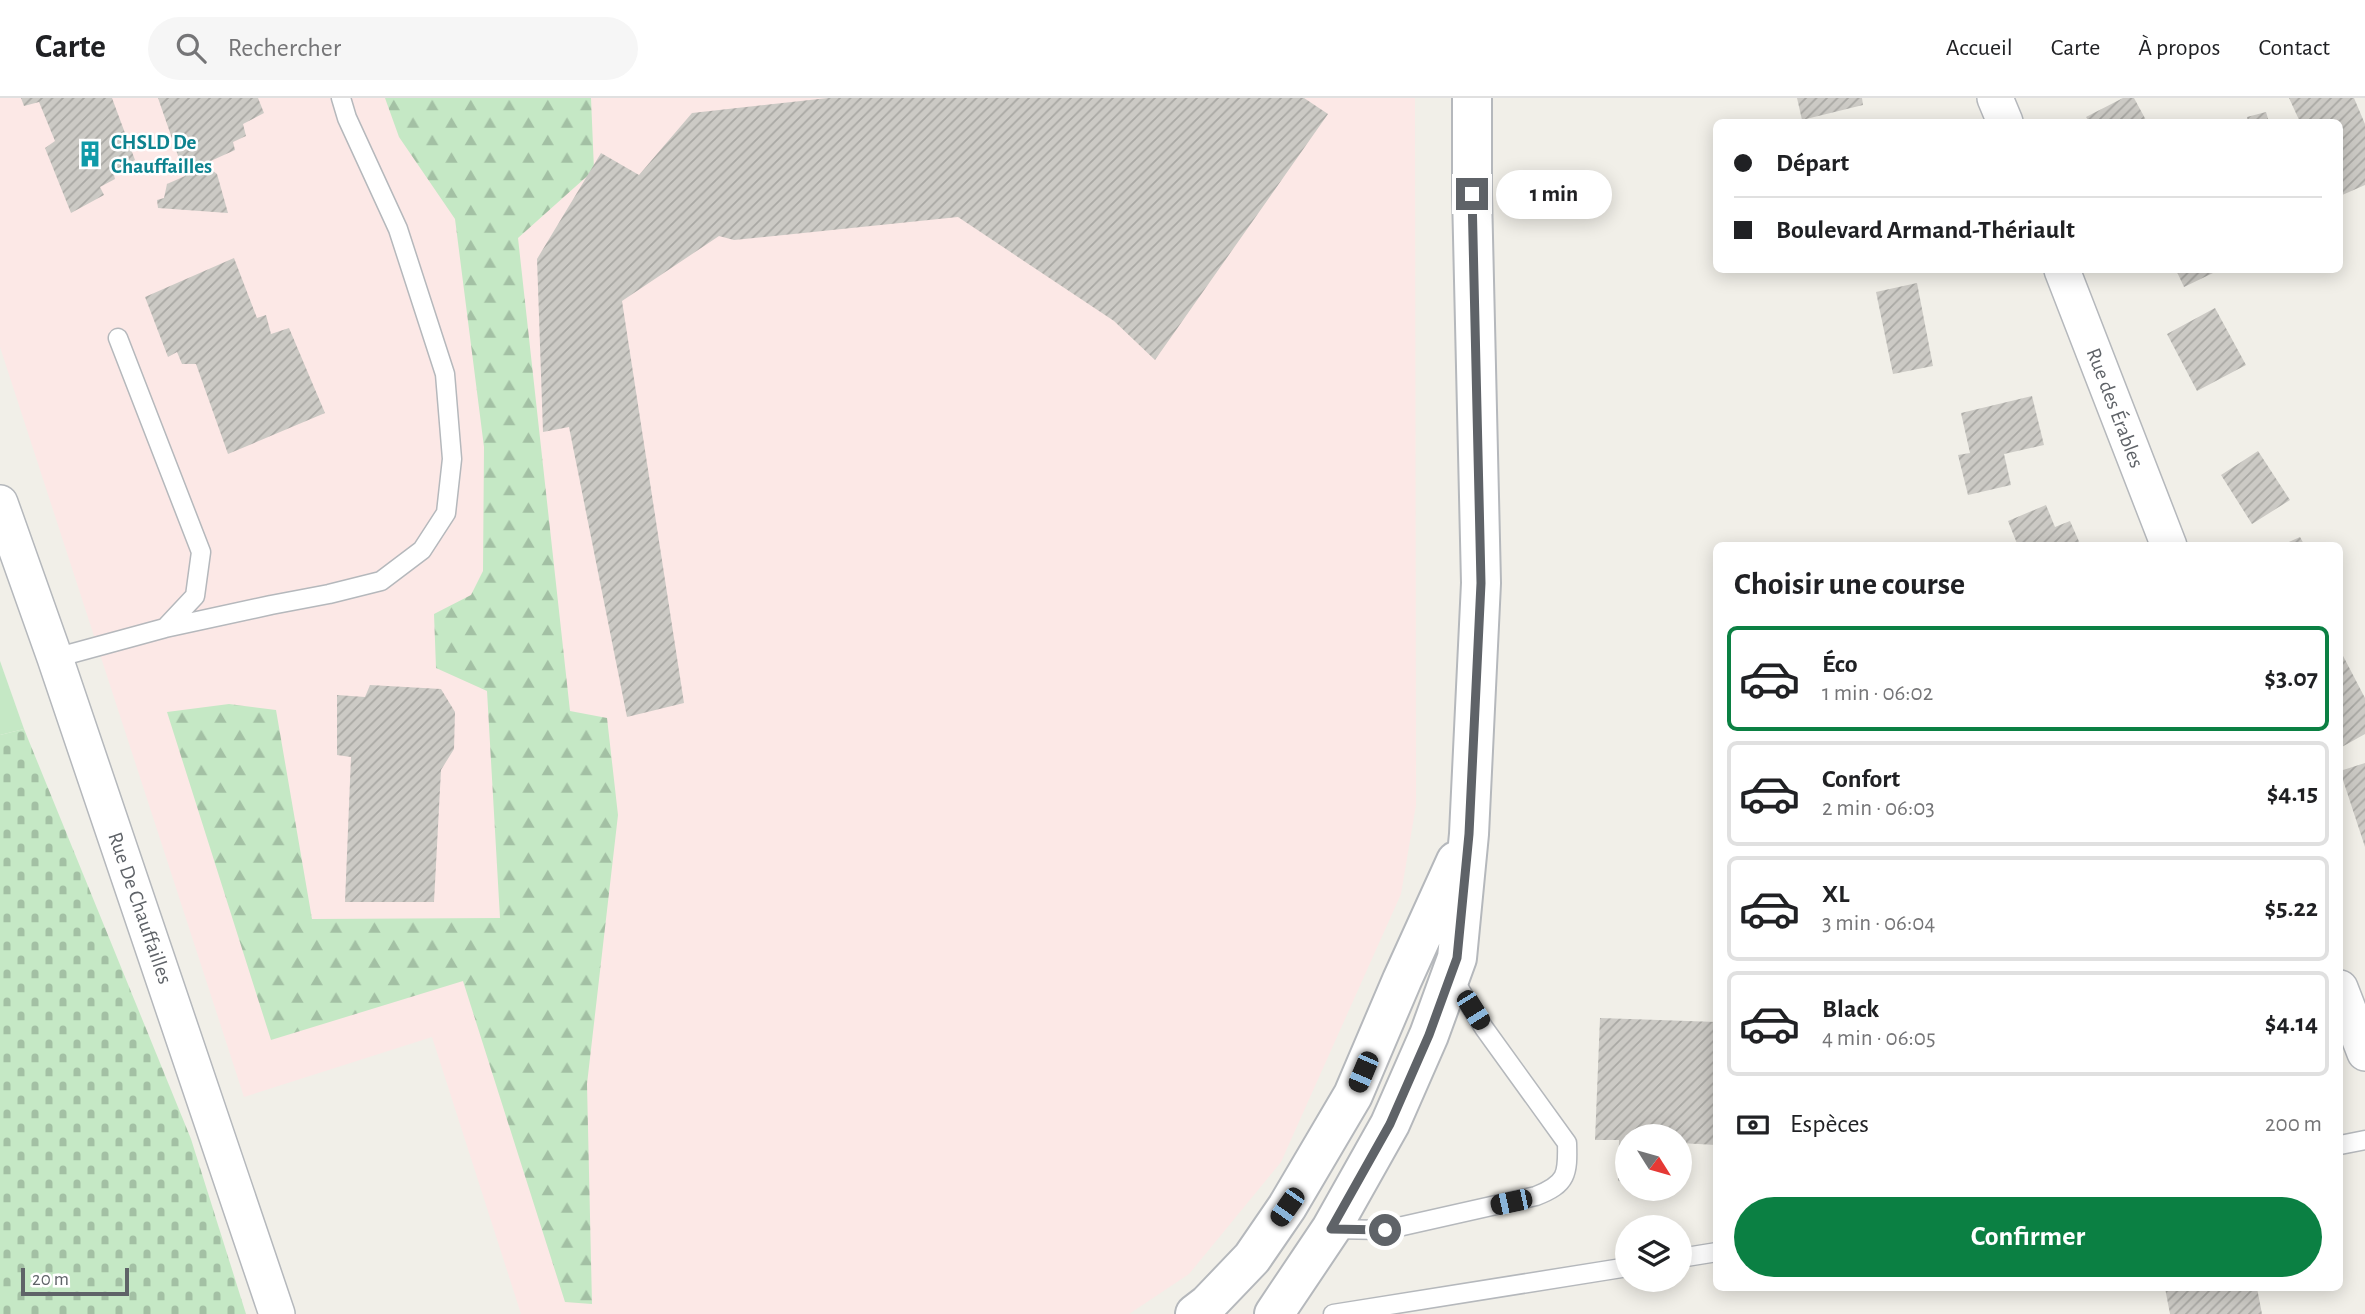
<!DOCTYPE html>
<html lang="fr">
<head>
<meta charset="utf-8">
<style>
	:root { --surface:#fff; --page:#f6f6f6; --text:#202124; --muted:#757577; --line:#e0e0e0; --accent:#0b8043 }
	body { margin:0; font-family:"Alegreya Sans",sans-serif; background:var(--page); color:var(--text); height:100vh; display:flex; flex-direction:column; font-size:26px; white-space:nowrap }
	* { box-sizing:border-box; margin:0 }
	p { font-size:23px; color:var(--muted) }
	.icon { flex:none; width:38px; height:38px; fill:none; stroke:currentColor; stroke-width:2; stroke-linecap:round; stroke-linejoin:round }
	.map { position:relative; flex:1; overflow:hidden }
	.panel { position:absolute; left:1713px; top:444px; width:630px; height:749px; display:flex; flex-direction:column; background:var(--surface); border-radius:10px; box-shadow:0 4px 18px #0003 }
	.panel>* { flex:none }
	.banner { position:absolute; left:1713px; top:21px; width:630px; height:154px; border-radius:10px; box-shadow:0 4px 18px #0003; display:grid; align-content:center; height:154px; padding:0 21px; background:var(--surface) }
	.needle { width:46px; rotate:127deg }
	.fabs { position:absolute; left:1615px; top:1026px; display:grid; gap:14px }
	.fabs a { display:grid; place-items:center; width:77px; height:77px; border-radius:50%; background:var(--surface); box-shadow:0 4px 18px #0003; font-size:35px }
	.scale { position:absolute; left:21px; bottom:18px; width:108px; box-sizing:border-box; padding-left:7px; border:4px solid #5f6368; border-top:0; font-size:19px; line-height:24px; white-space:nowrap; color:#5f6368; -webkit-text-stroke:5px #fff; paint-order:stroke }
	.end { position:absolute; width:32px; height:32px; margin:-16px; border:9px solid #5f6368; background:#fff; box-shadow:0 0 0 4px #fff }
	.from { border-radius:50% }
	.bubble { position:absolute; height:49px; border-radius:24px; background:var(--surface); box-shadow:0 4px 18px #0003; font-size:23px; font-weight:600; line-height:49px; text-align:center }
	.car { position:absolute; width:21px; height:42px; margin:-21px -10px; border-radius:9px; box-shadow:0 0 5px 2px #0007; background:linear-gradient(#222 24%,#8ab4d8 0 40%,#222 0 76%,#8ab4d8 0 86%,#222 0) }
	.banner b { display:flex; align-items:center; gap:24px; height:66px; font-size:26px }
	.banner b+b { border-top:2px solid var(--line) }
	.banner i { width:18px; height:18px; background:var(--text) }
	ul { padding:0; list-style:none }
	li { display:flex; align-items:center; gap:21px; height:105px; margin:0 14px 10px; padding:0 7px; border:4px solid var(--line); border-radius:10px }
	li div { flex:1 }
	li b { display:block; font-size:26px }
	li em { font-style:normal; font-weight:600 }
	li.selected { border-color:var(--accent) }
	li>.icon { width:63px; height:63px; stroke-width:1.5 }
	h2 { padding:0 21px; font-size:32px; line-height:84px }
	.pay { display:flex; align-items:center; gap:18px; height:77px; padding:0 21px; font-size:26px }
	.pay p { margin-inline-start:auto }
	.action { display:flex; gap:14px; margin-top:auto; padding:14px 21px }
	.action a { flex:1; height:80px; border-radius:42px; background:var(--accent); color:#fff; font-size:28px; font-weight:600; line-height:80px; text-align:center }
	header { display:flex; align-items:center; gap:42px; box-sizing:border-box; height:98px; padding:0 35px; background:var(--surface); border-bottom:2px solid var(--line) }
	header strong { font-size:33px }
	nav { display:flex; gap:38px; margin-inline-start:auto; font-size:24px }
	.search { width:490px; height:63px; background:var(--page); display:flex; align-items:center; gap:18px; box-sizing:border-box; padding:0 24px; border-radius:38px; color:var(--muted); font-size:26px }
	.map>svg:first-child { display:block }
</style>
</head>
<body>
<header>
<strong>Carte</strong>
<div class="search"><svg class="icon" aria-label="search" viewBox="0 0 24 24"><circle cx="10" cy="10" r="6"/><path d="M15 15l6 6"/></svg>Rechercher</div>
<nav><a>Accueil</a><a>Carte</a><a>À propos</a><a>Contact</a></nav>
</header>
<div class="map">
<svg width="2365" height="1216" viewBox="0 0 2365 1216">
	<defs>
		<pattern id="forest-firs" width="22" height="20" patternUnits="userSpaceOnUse" patternTransform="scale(1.75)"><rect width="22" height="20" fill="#c5e8c5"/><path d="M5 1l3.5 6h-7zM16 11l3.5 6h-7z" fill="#a3c0a4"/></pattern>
		<pattern id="cemetery-stones" width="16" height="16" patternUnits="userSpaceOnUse" patternTransform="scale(1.75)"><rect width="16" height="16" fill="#c5e8c5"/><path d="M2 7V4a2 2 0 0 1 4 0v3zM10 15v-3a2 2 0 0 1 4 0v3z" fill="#a3c0a4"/></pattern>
		<pattern id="building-hatch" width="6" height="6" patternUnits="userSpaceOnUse" patternTransform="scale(1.75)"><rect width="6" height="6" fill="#cccac5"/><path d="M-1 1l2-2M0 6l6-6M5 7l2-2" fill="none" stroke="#a9a8a4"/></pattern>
	</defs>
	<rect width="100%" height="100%" fill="#f1efe8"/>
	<!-- medical -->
	<path fill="#fce8e6" d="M0 0H1415L1416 707 1401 796 1281 1064 1189 1176 1129 1216H521L432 939 244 999 0 249Z"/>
	<!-- green -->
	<path fill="#c5e8c5" d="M0 563 24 631 0 637Z"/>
	<!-- forest -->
	<path fill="url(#forest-firs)" d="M385 0H591L594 72 518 140 570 613 607 620 618 717 587 986 592 1206 565 1204 463 883 271 942 167 614 229 606 276 612 312 821 500 820 487 593 436 570 434 516 471 497 483 473 484 349 455 121 399 39Z"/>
	<!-- cemetery -->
	<path fill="url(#cemetery-stones)" d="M24 631 191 1041 246 1216H0V637Z"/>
	<!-- building -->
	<path fill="url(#building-hatch)" d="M21 0H112L135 62 113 73 115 81 100 89 104 97 71 115 45 50 55 43 39 4 24 8Z
		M158 0H258L264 15 243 26 246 38 233 44 235 52 204 66 217 76 228 115 158 110 157 102 164 100 167 86 185 78Z
		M828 0H1304L1328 16 1155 262 1114 223 958 119 734 142 719 138 622 203 684 605 627 619 569 329 543 334 537 161 601 55 639 77 692 15Z
		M1797 0H1862L1863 7 1802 22Z
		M2123 0H2134L2147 24H2089L2086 19Z
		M2289 0H2354L2365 26V87L2340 98V24H2300Z
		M2266 14 2269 24H2248L2247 19Z
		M234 160 257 220 266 217 271 236 289 230 325 315 228 356 196 266H182L177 254 168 259 145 199Z
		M2176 172H2212L2213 175 2184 189Z
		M1917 185 1933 268 1893 276 1876 194Z
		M2215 210 2246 267 2197 293 2167 236Z
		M2032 298 2044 347 2004 356 2011 387 1968 397 1958 357 1970 355 1961 315Z
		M2258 353 2290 402 2252 426 2221 377Z
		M2046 407 2055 429 2070 423 2081 448H2018L2008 423Z
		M2300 439 2305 448H2280Z
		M2340 552 2365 600V636L2340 650Z
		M370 587 441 591 455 614 454 651 441 672 434 804H345L351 659 337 657V597L365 599Z
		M2365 665V749L2340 673Z
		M1600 920 1717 924 1716 1047 1680 1045V1038H1628V1084L1618 1083 1619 1042H1595Z
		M2165 1190H2257L2262 1216H2170Z"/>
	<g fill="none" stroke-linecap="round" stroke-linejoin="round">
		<!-- service casing -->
		<g stroke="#b5b8bc" stroke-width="21">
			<path id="service" d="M118 240 201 454 195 498 165 530
				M55 560 165 530 271 507 329 496 381 483 422 452 446 415 452 361 445 276 398 131 347 20 341 0
				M2340 1047 2365 1042
				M1331 1131 1385 1132 1536 1098C1567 1086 1568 1076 1567 1045L1484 930 1452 879
				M1680 1160 1717 1154
				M1333 1216 1628 1169"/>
		</g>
		<!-- minor casing -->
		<g stroke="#b5b8bc" stroke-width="38">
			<path id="minor" d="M1995 0 2005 24
				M2062 172 2169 448
				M0 405 55 560 277 1216
				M2340 890 2365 955"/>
		</g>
		<!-- tertiary casing -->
		<g stroke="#b5b8bc" stroke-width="42">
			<path id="tertiary" d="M1195 1216 1208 1206 1252 1160 1287 1109 1353 997 1402 882 1456 763
				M1274 1216 1331 1131 1390 1026 1429 937 1457 860 1469 736 1481 485 1472 96V0"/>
		</g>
		<!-- service -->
		<use href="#service" stroke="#fff" stroke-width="18"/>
		<!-- minor -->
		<use href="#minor" stroke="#fff" stroke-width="35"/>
		<!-- tertiary -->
		<use href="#tertiary" stroke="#fff" stroke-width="38"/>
	</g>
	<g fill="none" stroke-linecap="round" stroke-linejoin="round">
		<!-- route -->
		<path stroke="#5f6368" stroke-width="9" d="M1385 1132 1331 1131 1390 1026 1429 937 1457 860 1469 736 1481 485 1472 96"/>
	</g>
	<!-- icons -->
	<defs>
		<g id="building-bare" transform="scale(2.1)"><path d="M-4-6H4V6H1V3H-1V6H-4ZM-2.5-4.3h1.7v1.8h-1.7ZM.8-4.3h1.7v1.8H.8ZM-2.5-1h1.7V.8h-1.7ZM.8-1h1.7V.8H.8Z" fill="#0f9aa8" stroke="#fff" stroke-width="2.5" paint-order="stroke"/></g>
	</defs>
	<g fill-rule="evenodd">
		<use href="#building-bare" x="90" y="56"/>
	</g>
	<g text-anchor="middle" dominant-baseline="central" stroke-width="5" stroke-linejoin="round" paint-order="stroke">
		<!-- culture labels -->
		<g font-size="21" font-weight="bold" fill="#0d838f" stroke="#fff" text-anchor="start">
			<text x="111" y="44">CHSLD De<tspan x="111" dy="24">Chauffailles</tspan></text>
		</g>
		<!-- street labels -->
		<g font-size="21" fill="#5f6368" stroke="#fff">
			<text transform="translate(2115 310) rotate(69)">Rue des Érables</text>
			<text transform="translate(140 810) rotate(71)">Rue De Chauffailles</text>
		</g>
	</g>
</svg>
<div class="fabs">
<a><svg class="needle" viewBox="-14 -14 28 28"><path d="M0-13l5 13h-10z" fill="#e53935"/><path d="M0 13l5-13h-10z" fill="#757577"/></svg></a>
<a><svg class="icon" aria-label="layers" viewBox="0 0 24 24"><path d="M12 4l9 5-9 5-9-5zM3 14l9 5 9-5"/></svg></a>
</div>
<div class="scale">20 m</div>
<i class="end from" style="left:1385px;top:1132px"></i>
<i class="end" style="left:1472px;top:96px"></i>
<div class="bubble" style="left:1496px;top:72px;width:116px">1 min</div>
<i class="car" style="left:1473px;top:912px;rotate:148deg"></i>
<i class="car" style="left:1363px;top:974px;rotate:203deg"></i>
<i class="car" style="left:1511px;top:1104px;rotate:258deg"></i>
<i class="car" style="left:1287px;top:1109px;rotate:215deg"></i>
<div class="banner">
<b><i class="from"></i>Départ</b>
<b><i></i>Boulevard Armand-Thériault</b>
</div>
<section class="panel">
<h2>Choisir une course</h2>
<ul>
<li class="selected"><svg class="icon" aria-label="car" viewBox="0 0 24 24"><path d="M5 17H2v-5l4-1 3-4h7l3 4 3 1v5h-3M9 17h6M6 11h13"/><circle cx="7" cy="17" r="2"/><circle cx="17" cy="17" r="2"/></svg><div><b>Éco</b><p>1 min · 06:02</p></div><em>$3.07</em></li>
<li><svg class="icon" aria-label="car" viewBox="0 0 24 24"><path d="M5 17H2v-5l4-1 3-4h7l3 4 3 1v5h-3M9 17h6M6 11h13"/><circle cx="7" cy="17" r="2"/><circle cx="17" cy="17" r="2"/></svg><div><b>Confort</b><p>2 min · 06:03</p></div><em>$4.15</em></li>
<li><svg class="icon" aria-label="car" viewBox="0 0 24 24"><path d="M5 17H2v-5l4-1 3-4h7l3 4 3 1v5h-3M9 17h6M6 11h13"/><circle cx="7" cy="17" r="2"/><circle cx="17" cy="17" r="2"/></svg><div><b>XL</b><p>3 min · 06:04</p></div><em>$5.22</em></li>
<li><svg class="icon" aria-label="car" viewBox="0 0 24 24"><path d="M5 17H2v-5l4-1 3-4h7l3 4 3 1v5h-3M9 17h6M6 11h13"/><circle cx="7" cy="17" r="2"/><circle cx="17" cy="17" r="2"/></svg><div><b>Black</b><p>4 min · 06:05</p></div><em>$4.14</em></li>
</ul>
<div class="pay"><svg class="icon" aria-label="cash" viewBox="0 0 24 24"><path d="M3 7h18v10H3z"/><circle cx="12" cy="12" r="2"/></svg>Espèces<p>200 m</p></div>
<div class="action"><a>Confirmer</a></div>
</section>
</div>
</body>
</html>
